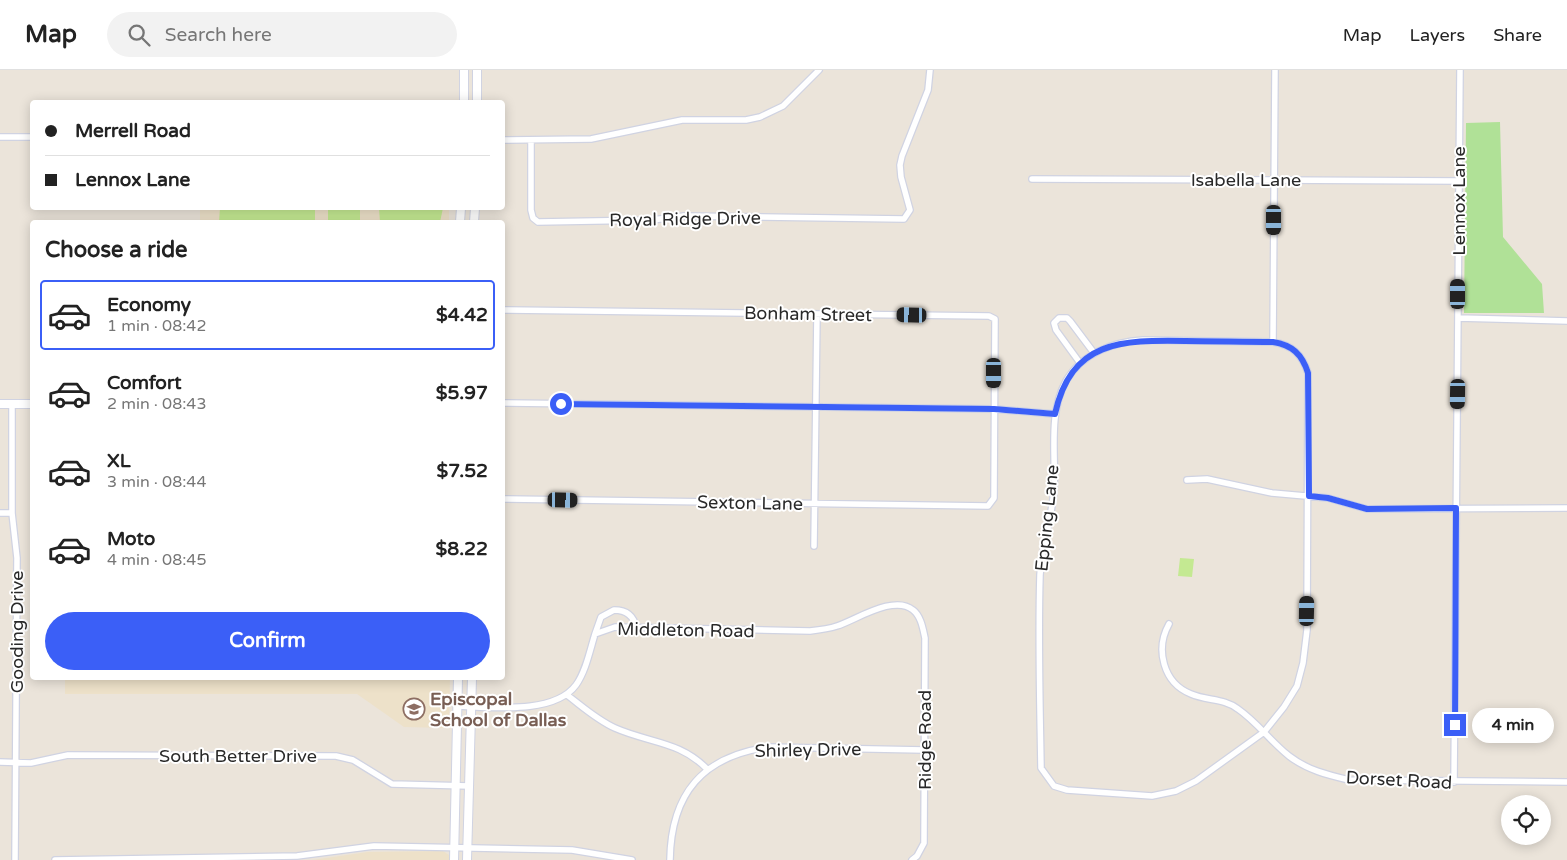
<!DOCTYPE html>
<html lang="en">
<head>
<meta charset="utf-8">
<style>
	:root { --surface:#fff; --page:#f2f2f2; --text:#222; --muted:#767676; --line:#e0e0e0; --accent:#3b5ff7 }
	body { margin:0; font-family:"Varela Round",sans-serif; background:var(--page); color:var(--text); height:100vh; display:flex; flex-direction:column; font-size:19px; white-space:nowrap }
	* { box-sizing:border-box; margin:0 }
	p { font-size:16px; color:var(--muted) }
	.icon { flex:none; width:28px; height:28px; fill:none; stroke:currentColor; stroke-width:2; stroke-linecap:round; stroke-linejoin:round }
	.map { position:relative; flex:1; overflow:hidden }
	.side { position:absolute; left:30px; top:150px; width:475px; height:460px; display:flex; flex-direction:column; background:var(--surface); border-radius:5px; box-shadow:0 2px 12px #0003 }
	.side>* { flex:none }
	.top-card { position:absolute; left:30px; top:30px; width:475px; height:110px; border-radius:5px; box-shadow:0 2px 12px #0003; display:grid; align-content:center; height:110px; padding:0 15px; background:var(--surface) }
	.buttons { position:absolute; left:1501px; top:725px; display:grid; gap:10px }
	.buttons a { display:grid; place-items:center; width:50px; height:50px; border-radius:50%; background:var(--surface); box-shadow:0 2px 12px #0003; font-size:25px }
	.end { position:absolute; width:22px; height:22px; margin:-11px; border:6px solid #3b5ff7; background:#fff; box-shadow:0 0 0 2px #fff }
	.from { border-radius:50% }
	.bubble { position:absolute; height:35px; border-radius:18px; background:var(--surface); box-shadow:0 2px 12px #0003; font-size:16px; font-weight:700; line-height:35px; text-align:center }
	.car { position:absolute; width:15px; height:30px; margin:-15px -8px; border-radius:6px; box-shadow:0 0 4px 1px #0007; background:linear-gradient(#222 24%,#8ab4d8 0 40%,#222 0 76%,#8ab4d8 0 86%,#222 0) }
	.top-card b { display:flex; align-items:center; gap:18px; height:48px; font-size:19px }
	.top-card b+b { border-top:1px solid var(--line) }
	.top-card i { width:12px; height:12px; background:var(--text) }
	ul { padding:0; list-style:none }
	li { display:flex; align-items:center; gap:15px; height:70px; margin:0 10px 8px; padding:0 5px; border:2px solid transparent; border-radius:5px }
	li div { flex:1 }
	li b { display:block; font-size:19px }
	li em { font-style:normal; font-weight:700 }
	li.active { border-color:var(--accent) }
	li>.icon { width:45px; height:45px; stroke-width:1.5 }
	h2 { padding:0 15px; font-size:22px; line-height:60px }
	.primary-button { display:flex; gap:10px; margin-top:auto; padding:10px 15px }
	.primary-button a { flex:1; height:58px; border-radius:30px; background:var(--accent); color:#fff; font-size:20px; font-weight:700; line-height:58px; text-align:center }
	header { display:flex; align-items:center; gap:30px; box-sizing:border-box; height:70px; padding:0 25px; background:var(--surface); border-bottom:1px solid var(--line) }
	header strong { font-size:24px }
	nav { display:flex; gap:28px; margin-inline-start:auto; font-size:18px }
	.search { width:350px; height:45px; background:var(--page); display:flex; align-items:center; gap:12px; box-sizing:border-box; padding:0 18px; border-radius:28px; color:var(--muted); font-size:19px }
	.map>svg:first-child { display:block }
</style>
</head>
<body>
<header>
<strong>Map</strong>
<div class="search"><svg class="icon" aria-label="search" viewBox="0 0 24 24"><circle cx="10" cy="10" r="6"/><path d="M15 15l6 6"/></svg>Search here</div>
<nav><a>Map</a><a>Layers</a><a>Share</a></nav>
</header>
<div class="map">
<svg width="1567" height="790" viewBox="0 0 1567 790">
	<rect width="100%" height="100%" fill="#ebe4da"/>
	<!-- education -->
	<path fill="#ede1c9" d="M200 138H449V152H200Z
		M65 608H450L449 653 446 658 404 657 357 624H65Z
		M443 781 449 785V790H312L368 782Z"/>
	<!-- green -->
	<path fill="#b0e197" d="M1500 52 1503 167 1542 214 1544 243H1464L1466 53Z"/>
	<!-- pitch -->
	<path fill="#c4e992" d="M220 138H315V152H219Z
		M328 138H360V152H328Z
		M379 138H443L440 152H380Z
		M1180 488 1194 489 1192 507 1178 506Z"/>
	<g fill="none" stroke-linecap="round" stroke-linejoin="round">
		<!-- street casing -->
		<g stroke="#d0d3e2" stroke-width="8">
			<path id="street" d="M0 67H32
				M502 70 591 69 682 50H746L760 47 783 36 819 0
				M531 70V140L533 148 538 152 652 150 684 146 904 149 910 140 901 107 900 95 902 86 928 20 930 0
				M1032 109 1459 111
				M502 240 989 246 995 249 994 428 988 436 502 429
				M1458 248 1567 251
				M1143 270 1273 272C1292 275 1302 284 1308 303L1307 560 1303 593 1297 616 1284 637 1264 662 1196 711 1176 721 1152 726 1067 720 1054 716 1041 698C1040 634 1038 569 1040 505 1042 476 1052 448 1054 419 1056 383 1048 344 1066 311 1082 283 1113 272 1143 270Z
				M1273 272 1275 0
				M1080 293 1056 260 1054 253 1059 248H1067L1070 251 1094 283
				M502 333 994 339 1055 344
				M12 334V443L17 488 15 790
				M1187 410 1207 409 1272 423 1328 428 1367 439 1567 438
				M0 443H12
				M814 476 817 244
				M1169 554C1155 579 1163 613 1191 624 1207 631 1224 628 1238 639 1257 652 1271 672 1289 686 1307 700 1328 705 1349 710L1567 712
				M595 564 601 547 614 540C627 540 634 546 636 558
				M567 625C583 637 597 650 615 658 649 673 680 671 707 699
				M457 636C490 637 554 645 576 615 586 601 590 580 595 564L615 557 810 561C819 560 828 559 837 556 856 550 894 524 913 540 921 546 923 559 925 568L924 773 917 786 912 790
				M0 692 31 693 68 685 336 686 353 690 392 714 469 716
				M1454 712 1460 0
				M55 790 297 786 374 776 572 780 632 790
				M670 790C671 723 703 686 769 677L924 680"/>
		</g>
		<!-- secondary casing -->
		<g stroke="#d0d3e2" stroke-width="10">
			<path id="secondary" d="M464 32V0
				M477 32V0
				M460 152 461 138
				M474 152 475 138
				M0 334H32
				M454 790 458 608
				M467 790 472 608"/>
		</g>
		<!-- street -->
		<use href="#street" stroke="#fff" stroke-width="5.5"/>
		<!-- secondary -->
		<use href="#secondary" stroke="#fff" stroke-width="8"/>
	</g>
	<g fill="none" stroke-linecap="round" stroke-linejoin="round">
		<!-- route -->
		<path stroke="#3b5ff7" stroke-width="6" d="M561 334 994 339 1055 344C1071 270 1122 270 1185 271 1214 271 1244 272 1273 272 1292 275 1302 284 1308 303L1309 426 1328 428 1367 439 1456 438 1455 655"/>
	</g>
	<!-- icons -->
	<defs>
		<g id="school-ring" transform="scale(1.125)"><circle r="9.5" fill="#fff" stroke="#8d6e63" stroke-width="1.5"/><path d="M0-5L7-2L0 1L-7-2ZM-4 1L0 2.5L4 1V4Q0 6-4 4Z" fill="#8d6e63"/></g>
	</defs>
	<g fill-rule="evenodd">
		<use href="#school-ring" x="414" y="639"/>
	</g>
	<g text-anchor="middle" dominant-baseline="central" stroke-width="4" stroke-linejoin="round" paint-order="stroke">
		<!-- street labels -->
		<g font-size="18" fill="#292929" stroke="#fff">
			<text x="1246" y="110">Isabella Lane</text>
			<text transform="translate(1459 131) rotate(-90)">Lennox Lane</text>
			<text transform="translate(685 149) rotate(-1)">Royal Ridge Drive</text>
			<text transform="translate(808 244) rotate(1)">Bonham Street</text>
			<text transform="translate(750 433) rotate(1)">Sexton Lane</text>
			<text transform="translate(1047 448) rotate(-84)">Epping Lane</text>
			<text transform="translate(686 560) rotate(1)">Middleton Road</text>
			<text transform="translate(17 562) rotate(-90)">Gooding Drive</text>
			<text transform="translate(925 670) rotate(-90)">Ridge Road</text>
			<text transform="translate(808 680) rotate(-1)">Shirley Drive</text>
			<text x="238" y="686">South Better Drive</text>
			<text transform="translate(1399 710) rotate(3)">Dorset Road</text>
		</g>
		<!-- education labels -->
		<g font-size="18" font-weight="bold" fill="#785e54" stroke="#fff" text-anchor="start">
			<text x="430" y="629">Episcopal<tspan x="430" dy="21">School of Dallas</tspan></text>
		</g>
	</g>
</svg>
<div class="buttons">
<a><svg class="icon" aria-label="locate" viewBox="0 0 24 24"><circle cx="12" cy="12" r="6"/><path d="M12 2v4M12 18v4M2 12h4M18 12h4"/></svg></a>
</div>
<i class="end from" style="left:561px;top:334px"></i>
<i class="end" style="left:1455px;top:655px"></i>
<div class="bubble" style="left:1472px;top:638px;width:82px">4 min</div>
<i class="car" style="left:1274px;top:150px;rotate:180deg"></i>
<i class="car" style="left:1458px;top:224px;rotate:0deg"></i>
<i class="car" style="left:912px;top:245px;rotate:271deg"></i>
<i class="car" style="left:994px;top:303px;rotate:180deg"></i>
<i class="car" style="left:1458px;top:324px;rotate:181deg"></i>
<i class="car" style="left:563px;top:430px;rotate:91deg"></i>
<i class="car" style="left:1307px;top:541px;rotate:1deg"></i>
<div class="top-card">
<b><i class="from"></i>Merrell Road</b>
<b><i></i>Lennox Lane</b>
</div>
<section class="side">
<h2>Choose a ride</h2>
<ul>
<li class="active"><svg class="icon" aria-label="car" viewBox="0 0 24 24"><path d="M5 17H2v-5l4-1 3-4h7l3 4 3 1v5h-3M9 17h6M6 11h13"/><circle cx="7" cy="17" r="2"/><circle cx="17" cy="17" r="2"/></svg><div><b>Economy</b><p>1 min · 08:42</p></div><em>$4.42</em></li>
<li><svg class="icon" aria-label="car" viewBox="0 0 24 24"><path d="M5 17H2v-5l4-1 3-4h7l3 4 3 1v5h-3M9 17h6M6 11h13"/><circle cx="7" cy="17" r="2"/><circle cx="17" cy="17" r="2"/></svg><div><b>Comfort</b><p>2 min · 08:43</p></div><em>$5.97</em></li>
<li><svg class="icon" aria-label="car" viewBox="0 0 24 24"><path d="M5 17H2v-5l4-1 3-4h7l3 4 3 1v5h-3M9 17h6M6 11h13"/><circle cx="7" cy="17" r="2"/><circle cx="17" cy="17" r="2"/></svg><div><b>XL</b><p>3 min · 08:44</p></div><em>$7.52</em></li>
<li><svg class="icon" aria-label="car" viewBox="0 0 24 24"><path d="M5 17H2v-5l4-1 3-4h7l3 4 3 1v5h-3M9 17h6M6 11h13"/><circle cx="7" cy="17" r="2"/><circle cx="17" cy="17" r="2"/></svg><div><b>Moto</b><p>4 min · 08:45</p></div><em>$8.22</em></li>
</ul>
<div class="primary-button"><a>Confirm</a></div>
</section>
</div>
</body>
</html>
